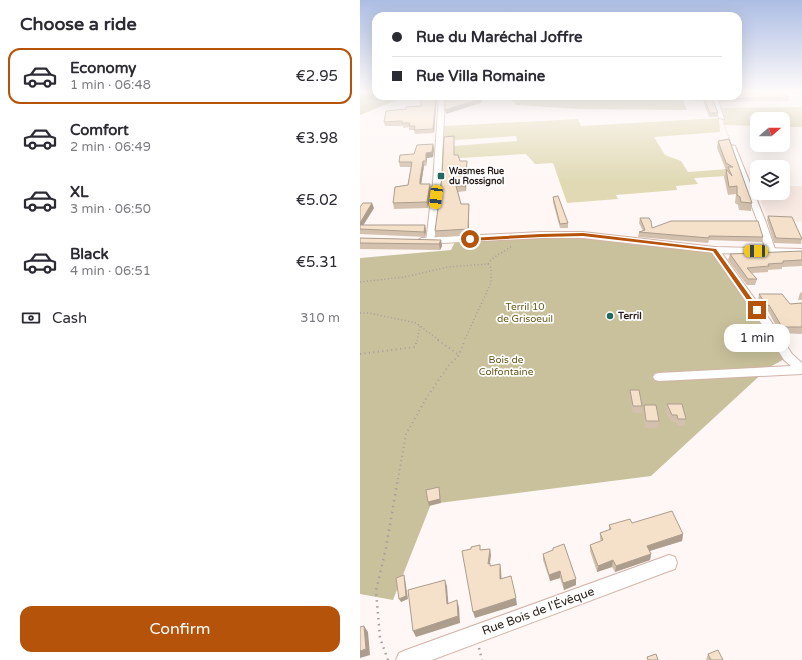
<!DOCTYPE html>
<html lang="en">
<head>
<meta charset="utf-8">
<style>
	:root { --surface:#fff; --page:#f2f2f3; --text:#2b2b33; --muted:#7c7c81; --line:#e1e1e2; --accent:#b45309 }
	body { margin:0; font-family:"Varela Round",sans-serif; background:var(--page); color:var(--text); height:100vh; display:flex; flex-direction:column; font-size:15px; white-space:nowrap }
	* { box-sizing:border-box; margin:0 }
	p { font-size:13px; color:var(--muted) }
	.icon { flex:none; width:22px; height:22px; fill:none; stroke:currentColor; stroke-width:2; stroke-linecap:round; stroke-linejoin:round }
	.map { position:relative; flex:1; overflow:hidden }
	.side { display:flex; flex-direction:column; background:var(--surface); width:360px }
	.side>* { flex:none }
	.guide { position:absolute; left:12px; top:12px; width:370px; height:88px; border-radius:12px; box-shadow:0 4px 16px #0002; display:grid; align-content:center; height:88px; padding:0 20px; background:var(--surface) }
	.needle { width:26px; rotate:70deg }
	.buttons { position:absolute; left:390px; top:112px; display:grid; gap:8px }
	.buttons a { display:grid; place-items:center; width:40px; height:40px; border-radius:8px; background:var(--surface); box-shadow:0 4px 16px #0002; font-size:20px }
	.end { position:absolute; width:18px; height:18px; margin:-9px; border:5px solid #b45309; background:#fff; box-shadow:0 0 0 2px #fff }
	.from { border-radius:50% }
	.bubble { position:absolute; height:28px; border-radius:12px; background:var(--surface); box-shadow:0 4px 16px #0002; font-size:13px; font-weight:600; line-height:28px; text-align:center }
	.car { position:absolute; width:12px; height:24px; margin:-12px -6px; border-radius:5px; box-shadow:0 0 3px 1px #0007; background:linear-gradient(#f5c518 24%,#345 0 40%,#f5c518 0 76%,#345 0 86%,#f5c518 0) }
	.guide b { display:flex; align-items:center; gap:14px; height:38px; font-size:15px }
	.guide b+b { border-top:1px solid var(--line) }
	.guide i { width:10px; height:10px; background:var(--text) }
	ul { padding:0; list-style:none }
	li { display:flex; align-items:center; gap:12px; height:56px; margin:0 8px 6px; padding:0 12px; border:2px solid transparent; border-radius:12px }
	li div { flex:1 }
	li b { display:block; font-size:15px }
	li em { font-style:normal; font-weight:600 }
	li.current { border-color:var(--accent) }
	li>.icon { width:36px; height:36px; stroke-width:1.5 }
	h2 { padding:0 20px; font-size:18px; line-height:48px }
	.pay { display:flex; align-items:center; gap:10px; height:44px; padding:0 20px; font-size:15px }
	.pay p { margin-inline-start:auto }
	.action { display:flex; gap:8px; margin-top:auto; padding:8px 20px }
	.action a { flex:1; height:46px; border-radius:12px; background:var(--accent); color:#fff; font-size:16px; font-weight:600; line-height:46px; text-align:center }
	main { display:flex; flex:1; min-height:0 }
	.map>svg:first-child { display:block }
</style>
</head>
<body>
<main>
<section class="side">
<h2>Choose a ride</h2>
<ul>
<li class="current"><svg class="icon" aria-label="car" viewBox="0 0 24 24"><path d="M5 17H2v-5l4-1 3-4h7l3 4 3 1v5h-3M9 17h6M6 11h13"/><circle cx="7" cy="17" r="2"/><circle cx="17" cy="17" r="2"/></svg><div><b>Economy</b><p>1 min · 06:48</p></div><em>€2.95</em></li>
<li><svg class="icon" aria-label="car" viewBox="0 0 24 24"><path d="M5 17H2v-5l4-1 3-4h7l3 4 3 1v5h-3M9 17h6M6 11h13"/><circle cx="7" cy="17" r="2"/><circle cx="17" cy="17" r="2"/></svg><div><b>Comfort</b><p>2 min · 06:49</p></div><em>€3.98</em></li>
<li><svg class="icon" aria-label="car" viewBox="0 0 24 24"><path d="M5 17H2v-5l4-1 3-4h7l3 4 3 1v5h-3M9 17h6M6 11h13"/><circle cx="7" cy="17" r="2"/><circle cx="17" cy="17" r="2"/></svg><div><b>XL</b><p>3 min · 06:50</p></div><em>€5.02</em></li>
<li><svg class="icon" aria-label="car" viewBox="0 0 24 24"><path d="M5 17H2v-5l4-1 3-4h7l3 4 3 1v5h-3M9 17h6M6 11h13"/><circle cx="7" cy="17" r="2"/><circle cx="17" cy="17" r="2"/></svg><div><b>Black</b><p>4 min · 06:51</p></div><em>€5.31</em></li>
</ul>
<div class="pay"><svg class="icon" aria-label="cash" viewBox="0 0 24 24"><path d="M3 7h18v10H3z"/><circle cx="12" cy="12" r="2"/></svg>Cash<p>310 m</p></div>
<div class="action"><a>Confirm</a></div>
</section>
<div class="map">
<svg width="442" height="660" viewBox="0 0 442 660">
	<rect width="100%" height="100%" fill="#fef7f5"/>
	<!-- built -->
	<path fill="#f9eae4" d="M423 186H442V222L408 220 398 193H423Z"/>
	<!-- green -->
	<path fill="#e0d9b4" d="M442 107V127H423V119H397V126L364 125 359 108Z
		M359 118 360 132 294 137 305 155 321 161 328 172 381 168 366 176 334 178 338 184 316 186 317 190 256 195 258 199 207 203 193 163 175 164 166 154 83 159 81 147 157 141 156 136 81 141 84 126 218 119 221 126Z"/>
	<!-- forest -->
	<path fill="#c9c19b" d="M0 91H16V96H60L42 98 0 115Z
		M132 96H321L327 110 219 109 157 105 147 97Z
		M204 235 355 250 428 357 408 368 291 476 71 504 33 600 0 594V258L91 250 96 240Z"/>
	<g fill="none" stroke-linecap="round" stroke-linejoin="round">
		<!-- minor casing -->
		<g stroke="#d2b4a9" stroke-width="2">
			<path id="minor" d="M378 91H424L422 93 378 95Z
				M79 96H85L81 182 74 242 70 245 66 242 73 182Z
				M250 96H271C266 99 255 99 250 96Z
				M351 96H357L364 119 359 118Z
				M370 145 375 146 405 220 416 252 414 254 411 255 406 252 397 220 369 146Z
				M355 247 358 248 410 320 432 354 442 363V374L299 381 295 380 293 377 295 374 299 373 431 366 424 360 401 323 350 250Z
				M309 555 315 557 317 563 315 569 309 571 72 660H36L39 653 46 650Z"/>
		</g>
		<!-- tertiary casing -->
		<g stroke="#d2b4a9" stroke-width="2">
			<path id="tertiary" d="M181 232H223L355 247 442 249V255L355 253 223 238H181L62 244 56 241 62 238Z"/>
		</g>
		<!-- path-far3 -->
		<path stroke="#a69e9b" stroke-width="1" stroke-dasharray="0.5 1.5" stroke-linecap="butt" d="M364 124 370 141"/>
		<!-- path-far2 -->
		<path stroke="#a69e9b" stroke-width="1.5" stroke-dasharray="1 2.5" stroke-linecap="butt" d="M128 264C134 255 145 252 153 245
			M0 282 44 277 88 267 128 264 131 268V283L104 341
			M0 313H9L56 323 80 341
			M57 341 60 326"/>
		<!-- path-far1 -->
		<path stroke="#a69e9b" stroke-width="2" stroke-dasharray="1 3.5" stroke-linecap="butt" d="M78 340 99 355
			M0 354 55 347 57 340
			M38 479 46 434 67 397 89 365 99 355 105 340"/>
		<!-- path -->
		<path stroke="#a69e9b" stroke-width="2.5" stroke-dasharray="1.5 4.5" stroke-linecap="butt" d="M119 648 122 660
			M28 660 20 638 16 591 26 548 38 478"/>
		<!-- minor -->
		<use href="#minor" fill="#fff" fill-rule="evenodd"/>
		<!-- tertiary -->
		<use href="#tertiary" fill="#fff" fill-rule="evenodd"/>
	</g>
	<!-- wall -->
	<path fill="#d3c1ae" d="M379 93 429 97 428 101 360 102 358 96H378Z
		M61 96H77L74 133 55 134 54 130H49V127L43 128V126H25L24 122 46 109 61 106Z
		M321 96H351L358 113 357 117H349L343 101H331L328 97 323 98Z
		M94 136V155L107 166 106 191 98 192 101 204 109 209V235L76 237 75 231Z
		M358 141 392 203 391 211 379 210 378 205 375 203 376 194 368 195 364 177 366 170 357 148Z
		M73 144 74 149 73 157 67 158 66 166H64L61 184 71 189 68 208 34 209 33 203 48 185 51 167H40L39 162Z
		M193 197 208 223V228H200L193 202Z
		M0 207 14 208 3 225H65L66 231 65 237 0 234Z
		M408 216 442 238 441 244 414 243 407 220Z
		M280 218 292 228 403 237 402 242 349 240 348 243 278 237 279 232 283 231 279 223Z
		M0 238 81 240 82 246 80 250 0 249Z
		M442 251V266L422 267V269L408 270V272L392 273 397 279 395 285H387L368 260 370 254Z
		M442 292V300H438L440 293Z
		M399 294 430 304 442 303V334L420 333 408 311 406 312 398 300Z
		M270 390 282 406V413H273L270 397Z
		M307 404 326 419 324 426H317L316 422H311L306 412Z
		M284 405 299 421 298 428H285L283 412Z
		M272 523 323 534 322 541 290 551 291 554 290 560 255 572 252 567 237 572 230 551V545L241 541 240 539V533L249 530V525Z
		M193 548 216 585 204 590 200 578 190 581 183 560V554L193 551Z
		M348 654 363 660H346Z"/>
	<!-- shaded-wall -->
	<path fill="#ac9d8d" d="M76 96H77L74 133 73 129Z
		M122 96H124L121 103 86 114 85 110Z
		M323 96H328V97L323 98Z
		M73 144 74 149 73 157 67 158 66 166V153Z
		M63 161 64 166 61 185V190L60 180Z
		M107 161V166L106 191 105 186Z
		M70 184 71 189 68 208 67 202Z
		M12 203 14 208 1 229H0V223Z
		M109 204V235L108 229Z
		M65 225 66 231 65 237 64 232Z
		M81 240 82 246 80 250 79 244Z
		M79 487 81 503 69 506 68 502Z
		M323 534 322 541 286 552 287 546Z
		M130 549 131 555 129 570 128 564Z
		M291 554 290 560 255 572 256 566Z
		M253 560 252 567 237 572 238 566Z
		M140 564 141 570 142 586 140 579Z
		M200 571V578L190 581 189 575Z
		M44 575 45 579 48 599 41 602 39 599Z
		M216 579V585L204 590 203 583Z
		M85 580 87 586 89 611 87 604Z
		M156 598 157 605 115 618 113 612Z
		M97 600 99 607 100 623 56 637 53 631Z
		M4 626 8 632 10 655 0 658V651Z"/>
	<!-- building -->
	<path fill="#f5e0ca" stroke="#ac9d8d" d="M414 91 429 97 361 99 360 96H378V92L379 93Z
		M61 96H76L73 129 54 130 55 126H49L50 123H42V121L24 122 26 111 46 109V107L61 106Z
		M85 96H122L121 99 85 110Z
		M330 96H351L358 113H350L343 97H331Z
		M94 136V155H98L100 161H107L105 186H96L101 204H109L108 229 75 231 82 177 84 137Z
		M369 139 392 203 381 202 380 197 377 195V186L369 187 366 169 372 176 368 167H373L366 163 358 141Z
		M73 144 72 152 66 153V161H63L60 180V184H70L67 202 33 203 35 187 48 185 52 162H39L40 155 54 154 57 145Z
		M198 196 208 223 200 224 193 197Z
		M3 203H12L0 223V207Z
		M408 216 432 217 442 239 416 238Z
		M280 218H289L291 221 292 228 311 221H398L403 237 349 236V238L279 232 285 230Z
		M0 225H65L64 232 0 229Z
		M0 238 81 240 79 244 0 243Z
		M442 251V260L423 261V263L408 264 409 266 387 268 397 279H388L370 254Z
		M399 294H422L430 304 442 303V327H422L409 305 407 306Z
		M270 390H279L282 406H273Z
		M307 404H322L326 419H318L317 415H312Z
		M284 405H296L299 421H286Z
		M79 487 80 499 68 502 66 490Z
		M312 511 323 534 287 546 291 554 256 566 253 560 238 566 230 545 243 540 240 533 251 529 249 525 270 519 272 523Z
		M204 544 216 579 203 583 200 571 189 575 183 554 193 550V548Z
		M120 545V550L130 549 128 564 130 563V566L140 564V579L151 576 156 598 113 612 102 551 111 549V547Z
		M44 575 46 596 39 599 36 578Z
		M85 580 87 604 97 600 98 616 53 631 48 590Z
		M4 626 6 649 0 651V627Z
		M358 650 363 660H351L348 654Z
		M296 654 298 660H288L287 657Z"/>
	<!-- sky -->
	<linearGradient id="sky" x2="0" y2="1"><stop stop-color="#acbde4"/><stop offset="0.5" stop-color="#fffbfa"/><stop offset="1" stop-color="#fffbfa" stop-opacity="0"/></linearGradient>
	<rect width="442" height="183" fill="url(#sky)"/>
	<!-- route -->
	<path fill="#b45309" d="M223 233 356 249 400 310 395 311 353 251 223 236 181 237 110 241 107 239 110 238 181 234Z"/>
	<!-- markers -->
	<g fill="#226a5f" stroke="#fff" stroke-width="1.5">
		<rect x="77" y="172" width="8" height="8" rx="2"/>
		<circle cx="250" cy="316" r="4"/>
	</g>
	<g text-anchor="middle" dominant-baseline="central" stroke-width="3.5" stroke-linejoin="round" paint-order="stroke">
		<!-- far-poi labels -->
		<g font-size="9" font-weight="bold" fill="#291e1a" stroke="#fff" text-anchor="start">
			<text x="89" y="171">Wasmes Rue<tspan x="89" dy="10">du Rossignol</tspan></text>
		</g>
		<!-- park labels -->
		<g font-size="10" fill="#645819" stroke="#fff">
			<text x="165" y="307">Terril 10<tspan x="165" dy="12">de Grisoeuil</tspan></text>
			<text x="146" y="360">Bois de<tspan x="146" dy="12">Colfontaine</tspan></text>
		</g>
		<!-- poi labels -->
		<g font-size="10" font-weight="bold" fill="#291e1a" stroke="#fff" text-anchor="start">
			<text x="258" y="316">Terril</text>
		</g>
		<!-- near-street labels -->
		<g font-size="12" fill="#291e1a" stroke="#fff">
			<text transform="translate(178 611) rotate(-20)">Rue Bois de l'Évêque</text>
		</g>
	</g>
</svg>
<div class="buttons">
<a><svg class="needle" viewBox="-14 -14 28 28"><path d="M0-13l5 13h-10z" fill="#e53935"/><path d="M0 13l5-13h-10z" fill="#7c7c81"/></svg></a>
<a><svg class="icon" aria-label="layers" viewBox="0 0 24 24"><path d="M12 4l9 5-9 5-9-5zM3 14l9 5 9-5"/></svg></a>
</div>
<i class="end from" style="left:110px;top:239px"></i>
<i class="end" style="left:397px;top:310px"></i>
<div class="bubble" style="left:364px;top:324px;width:66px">1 min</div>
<i class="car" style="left:76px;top:197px;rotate:187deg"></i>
<i class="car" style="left:396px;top:251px;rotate:271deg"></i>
<div class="guide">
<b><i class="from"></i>Rue du Maréchal Joffre</b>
<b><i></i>Rue Villa Romaine</b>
</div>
</div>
</main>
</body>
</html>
